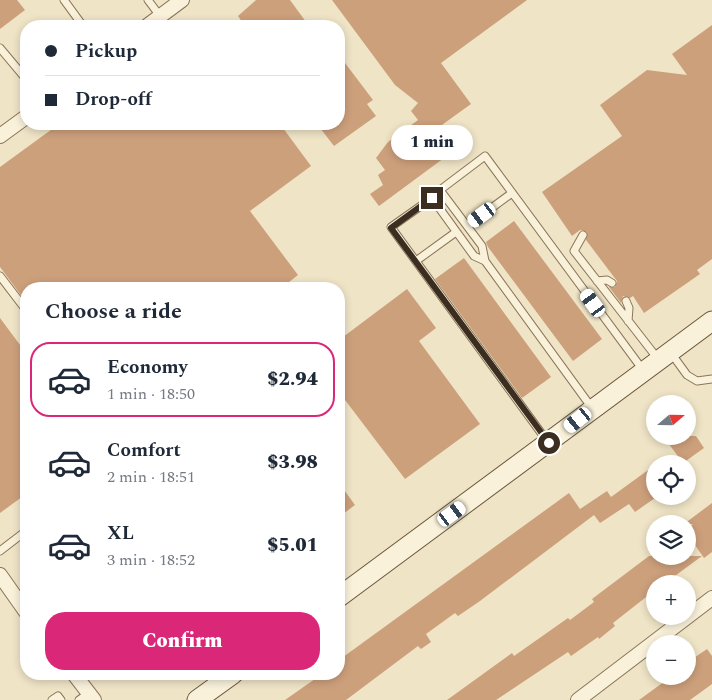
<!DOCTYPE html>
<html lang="en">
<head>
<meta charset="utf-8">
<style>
	:root { --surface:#fff; --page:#f2f2f3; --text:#1f2937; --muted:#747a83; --line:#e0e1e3; --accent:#db2777 }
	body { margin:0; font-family:Spectral,serif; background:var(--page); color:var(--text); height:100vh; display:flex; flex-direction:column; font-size:19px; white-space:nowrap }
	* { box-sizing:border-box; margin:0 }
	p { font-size:16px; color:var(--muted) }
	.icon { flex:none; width:28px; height:28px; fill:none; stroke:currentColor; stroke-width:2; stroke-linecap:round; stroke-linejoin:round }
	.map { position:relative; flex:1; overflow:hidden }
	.side { position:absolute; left:20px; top:282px; width:325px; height:398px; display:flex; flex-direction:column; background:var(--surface); border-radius:20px; box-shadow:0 2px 8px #0003 }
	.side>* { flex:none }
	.guide { position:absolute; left:20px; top:20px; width:325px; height:110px; border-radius:20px; box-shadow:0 2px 8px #0003; display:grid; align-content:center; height:110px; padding:0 25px; background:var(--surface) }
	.needle { width:32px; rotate:70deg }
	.fabs { position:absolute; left:646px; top:395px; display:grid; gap:10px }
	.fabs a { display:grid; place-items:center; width:50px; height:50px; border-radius:50%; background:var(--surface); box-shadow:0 2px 8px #0003; font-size:25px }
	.end { position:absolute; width:22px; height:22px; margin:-11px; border:6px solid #3b2d1f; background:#fff; box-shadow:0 0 0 2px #fff }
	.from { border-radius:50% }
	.bubble { position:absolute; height:35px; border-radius:18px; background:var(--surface); box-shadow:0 2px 8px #0003; font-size:16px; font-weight:800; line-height:35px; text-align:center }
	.car { position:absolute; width:15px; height:30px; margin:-15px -8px; border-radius:6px; box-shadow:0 0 4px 1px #0007; background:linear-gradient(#fff 24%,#345 0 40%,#fff 0 76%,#345 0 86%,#fff 0) }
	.guide b { display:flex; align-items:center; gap:18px; height:48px; font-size:19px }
	.guide b+b { border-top:1px solid var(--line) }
	.guide i { width:12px; height:12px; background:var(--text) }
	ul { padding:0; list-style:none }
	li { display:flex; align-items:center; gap:15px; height:75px; margin:0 10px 8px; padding:0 15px; border:2px solid transparent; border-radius:20px }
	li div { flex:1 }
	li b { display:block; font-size:19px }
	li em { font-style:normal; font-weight:800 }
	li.current { border-color:var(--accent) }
	li>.icon { width:45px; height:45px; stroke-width:1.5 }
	h2 { padding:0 25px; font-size:22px; line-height:60px }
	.action { display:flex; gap:10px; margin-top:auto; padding:10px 25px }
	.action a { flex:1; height:58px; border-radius:20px; background:var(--accent); color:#fff; font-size:20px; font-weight:800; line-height:58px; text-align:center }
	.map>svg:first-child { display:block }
</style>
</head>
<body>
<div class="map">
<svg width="712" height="700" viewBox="0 0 712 700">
	<rect width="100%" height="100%" fill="#efe4c6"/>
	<!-- building -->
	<path fill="#cda07c" d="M0 0H17L25 10 0 29Z
		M256 0H290L309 26H245L238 16Z
		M332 0H527L441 63 471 104 428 135 444 158 379 206 370 194 383 185 378 175 385 170 376 158 388 142 418 120 411 111 418 103 395 85Z
		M712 25V259L697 270 700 274 644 313 633 296 630 298 623 296 621 303 609 287H615L617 281 586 240 587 232 580 230 572 236 542 192 622 136 600 105 647 70 687 75 672 54Z
		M339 55 373 100 367 104 376 116 334 146 317 124H339Z
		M59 124H280L311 166 250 211 298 275 280 289H26V302L0 267V167Z
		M514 221 602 339 573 361 488 247 486 242Z
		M464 258 551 377 522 398 435 279Z
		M407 289 436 328 419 341 480 424 405 479 339 392V340Z
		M0 318 26 353V494L0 513Z
		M663 436H696L704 448 683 463Z
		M655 465V498L635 512 629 504 600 523 594 515 480 601 458 616 455 613 426 634 431 642 421 649 418 646 346 700H285L322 674H339V660L569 493 580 509 607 491 611 497Z
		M339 483 355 505 339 517Z
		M712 503V552L704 558 688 535V528L693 524H684Z
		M649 556H702L664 584H655V590L613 623 615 626 599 639 598 637 571 656 568 652 496 700H447L512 653 514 656 568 618 570 620 594 602 592 599Z
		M707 649 712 656V684L690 700H639L672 676H688V662Z"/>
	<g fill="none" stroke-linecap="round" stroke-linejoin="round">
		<!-- service casing -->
		<g stroke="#8b765b" stroke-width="9">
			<path id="service" d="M64 0 83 26
				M148 0 160 16
				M0 48 26 79
				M467 226 512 193
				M583 235 574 251 658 359
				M416 261 456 232
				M485 261 474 256 432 198 391 227 547 441
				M0 276 26 310
				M597 281 607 280 612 283
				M626 301 629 308 628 321
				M671 353 687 375 697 381 712 379
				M592 408 485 261 482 246 440 190 485 156 643 370
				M0 551 26 531
				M52 700 58 696 61 700
				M79 700 89 693"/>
		</g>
		<!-- minor casing -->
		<g stroke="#8b765b" stroke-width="16">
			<path id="minor" d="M147 26 182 0
				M0 136 26 117
				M0 575 26 612
				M74 674 94 700
				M578 700 712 598"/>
		</g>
		<!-- secondary casing -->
		<g stroke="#6c573e" stroke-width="21">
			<path id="secondary" d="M339 597 712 321
				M197 700 233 674"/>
		</g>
		<!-- service -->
		<use href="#service" stroke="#f9f1da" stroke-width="7"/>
		<!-- minor -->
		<use href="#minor" stroke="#f9f1da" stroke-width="14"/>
		<!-- secondary -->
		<use href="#secondary" stroke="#f9f1da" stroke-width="19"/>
	</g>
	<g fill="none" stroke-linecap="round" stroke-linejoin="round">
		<!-- route -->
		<path stroke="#3b2d1f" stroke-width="6" d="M432 198 391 228 549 443"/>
	</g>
</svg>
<div class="fabs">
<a><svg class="needle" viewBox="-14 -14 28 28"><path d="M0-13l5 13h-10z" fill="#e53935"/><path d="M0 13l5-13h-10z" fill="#747a83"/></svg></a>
<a><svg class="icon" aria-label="locate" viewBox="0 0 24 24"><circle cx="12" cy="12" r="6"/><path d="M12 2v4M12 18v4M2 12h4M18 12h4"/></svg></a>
<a><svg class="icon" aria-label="layers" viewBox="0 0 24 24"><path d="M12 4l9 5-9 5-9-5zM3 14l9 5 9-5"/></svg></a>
<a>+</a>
<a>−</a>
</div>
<i class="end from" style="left:549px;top:443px"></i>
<i class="end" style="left:432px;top:198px"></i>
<div class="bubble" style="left:391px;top:125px;width:82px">1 min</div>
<i class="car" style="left:482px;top:215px;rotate:234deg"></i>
<i class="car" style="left:593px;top:303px;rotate:324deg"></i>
<i class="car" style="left:578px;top:420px;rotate:231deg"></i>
<i class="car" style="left:452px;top:514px;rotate:54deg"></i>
<div class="guide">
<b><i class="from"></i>Pickup</b>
<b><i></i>Drop-off</b>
</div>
<section class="side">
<h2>Choose a ride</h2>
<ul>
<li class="current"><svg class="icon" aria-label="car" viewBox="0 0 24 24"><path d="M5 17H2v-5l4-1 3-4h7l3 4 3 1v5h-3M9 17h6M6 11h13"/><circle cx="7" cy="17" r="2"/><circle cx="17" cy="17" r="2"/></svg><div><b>Economy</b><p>1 min · 18:50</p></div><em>$2.94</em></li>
<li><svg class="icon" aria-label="car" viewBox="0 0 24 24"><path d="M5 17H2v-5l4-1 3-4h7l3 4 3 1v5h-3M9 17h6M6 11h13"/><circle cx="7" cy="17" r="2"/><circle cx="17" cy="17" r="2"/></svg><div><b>Comfort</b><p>2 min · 18:51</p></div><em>$3.98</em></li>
<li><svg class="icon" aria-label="car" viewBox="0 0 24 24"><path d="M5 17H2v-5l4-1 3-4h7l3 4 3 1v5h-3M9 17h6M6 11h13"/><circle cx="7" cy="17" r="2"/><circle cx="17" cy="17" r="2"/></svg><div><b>XL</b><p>3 min · 18:52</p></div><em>$5.01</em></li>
</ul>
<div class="action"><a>Confirm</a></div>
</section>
</div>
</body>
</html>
